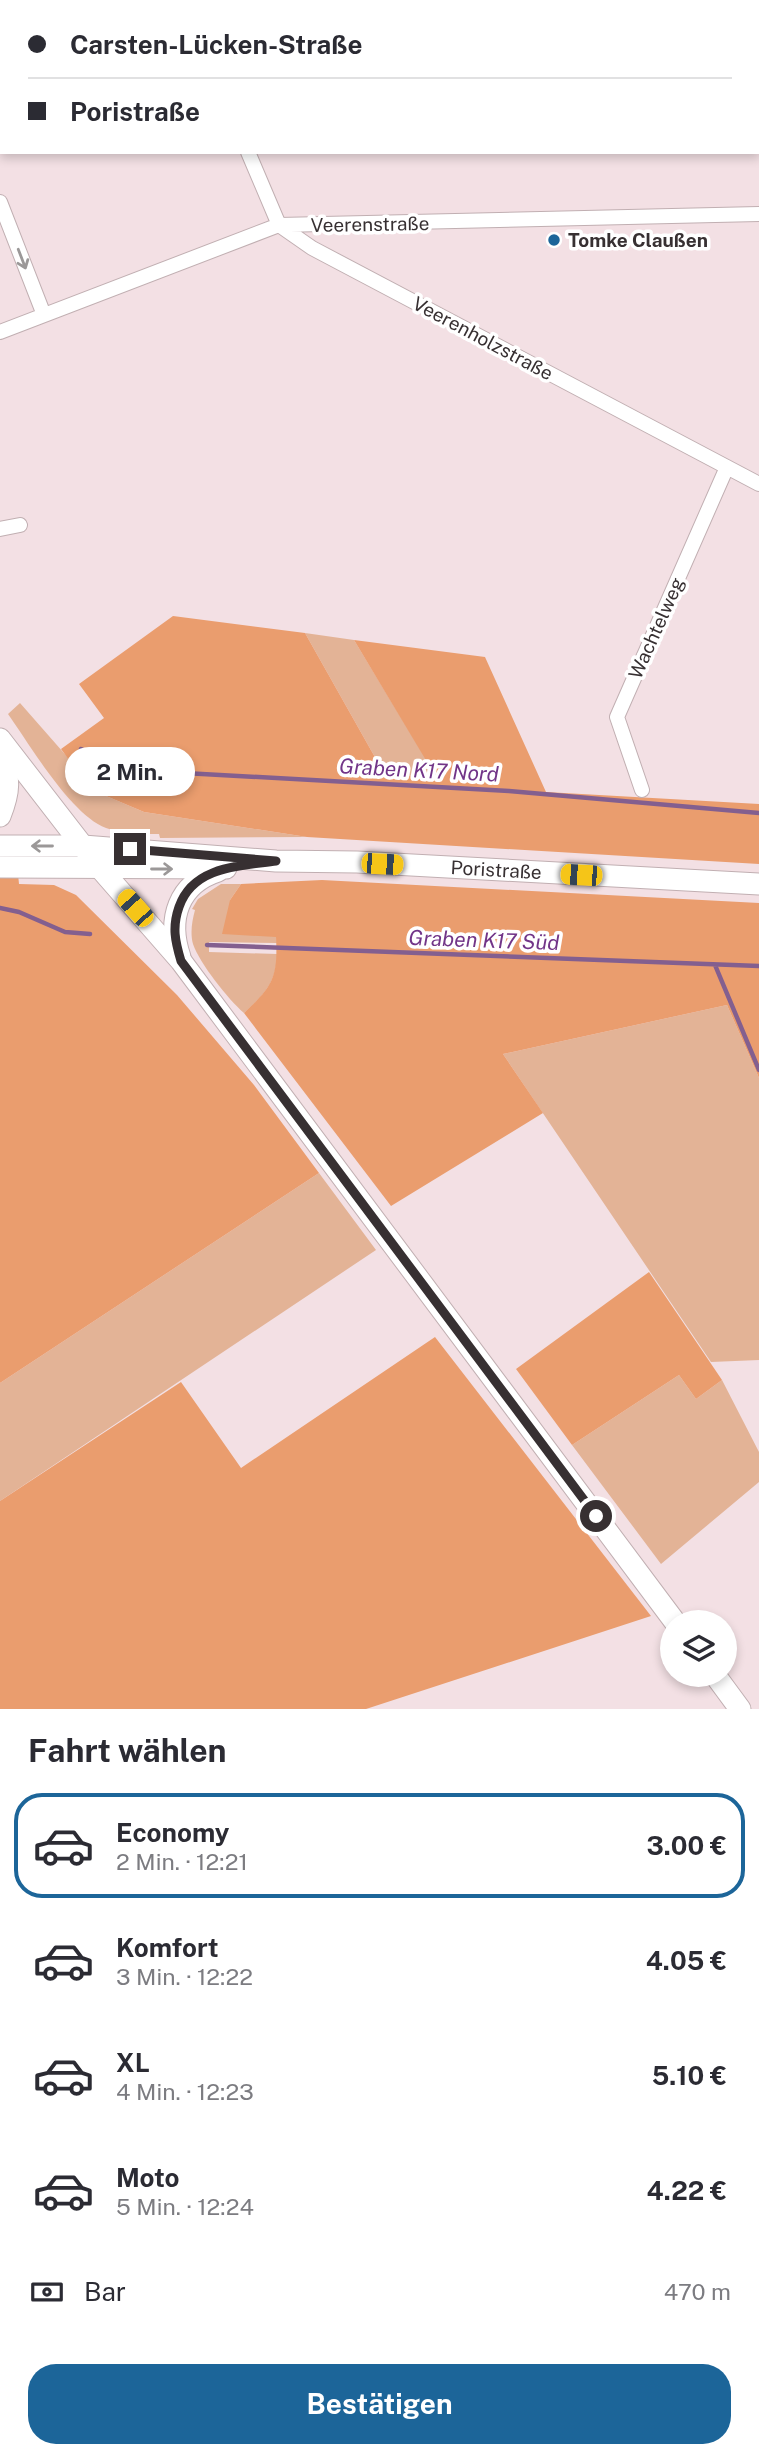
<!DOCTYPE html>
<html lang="de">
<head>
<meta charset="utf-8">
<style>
	:root { --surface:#fff; --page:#f7f7f7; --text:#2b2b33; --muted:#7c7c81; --line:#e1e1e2; --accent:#1c6599 }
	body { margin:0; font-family:"Public Sans",sans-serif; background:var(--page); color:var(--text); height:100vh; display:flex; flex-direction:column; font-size:26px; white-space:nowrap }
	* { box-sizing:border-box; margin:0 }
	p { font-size:23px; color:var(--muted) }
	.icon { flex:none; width:38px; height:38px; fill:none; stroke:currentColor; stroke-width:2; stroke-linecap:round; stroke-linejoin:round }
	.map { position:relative; height:1709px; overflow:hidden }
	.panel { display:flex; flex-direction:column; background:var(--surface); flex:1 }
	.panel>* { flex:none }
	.guide { position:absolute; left:0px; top:0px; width:760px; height:154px; box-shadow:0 4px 10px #0003; display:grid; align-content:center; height:154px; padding:0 28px; background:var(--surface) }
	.fabs { position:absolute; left:660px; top:1610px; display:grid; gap:14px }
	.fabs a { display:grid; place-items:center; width:77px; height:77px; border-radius:50%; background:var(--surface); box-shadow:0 4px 10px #0003; font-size:35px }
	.end { position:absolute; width:32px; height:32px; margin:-16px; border:9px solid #373032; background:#fff; box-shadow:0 0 0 4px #fff }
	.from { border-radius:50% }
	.bubble { position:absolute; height:49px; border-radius:24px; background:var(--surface); box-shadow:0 4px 10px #0003; font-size:23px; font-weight:700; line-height:49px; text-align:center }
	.car { position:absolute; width:21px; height:42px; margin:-21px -10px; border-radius:9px; box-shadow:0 0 5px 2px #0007; background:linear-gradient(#f5c518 24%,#345 0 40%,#f5c518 0 76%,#345 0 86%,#f5c518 0) }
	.guide b { display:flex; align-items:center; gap:24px; height:66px; font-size:26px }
	.guide b+b { border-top:2px solid var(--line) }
	.guide i { width:18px; height:18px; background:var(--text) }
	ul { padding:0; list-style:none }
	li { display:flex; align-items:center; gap:21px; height:105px; margin:0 14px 10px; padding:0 14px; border:4px solid transparent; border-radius:28px }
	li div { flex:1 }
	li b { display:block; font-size:26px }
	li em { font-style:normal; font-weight:700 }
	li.active { border-color:var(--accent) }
	li>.icon { width:63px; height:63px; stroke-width:1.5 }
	h2 { padding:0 28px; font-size:32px; line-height:84px }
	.pay { display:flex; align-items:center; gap:18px; height:77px; padding:0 28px; font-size:26px }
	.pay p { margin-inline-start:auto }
	.primary-button { display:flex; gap:14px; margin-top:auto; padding:14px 28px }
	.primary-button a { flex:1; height:80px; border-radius:28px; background:var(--accent); color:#fff; font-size:28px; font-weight:700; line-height:80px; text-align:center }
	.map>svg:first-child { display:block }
</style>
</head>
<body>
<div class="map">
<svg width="759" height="1709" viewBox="0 0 759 1709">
	<rect width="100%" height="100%" fill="#f3e0e4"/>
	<!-- green -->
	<path fill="#e3b396" d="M305 633 354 640 437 777 385 775Z
		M20 703 99 793 144 812 307 837 160 838 159 834C141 834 123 834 106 828 71 815 30 745 8 714Z
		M221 884H241L230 900 276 936 277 943 209 942V952L277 954C277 982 263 996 244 1013 228 999 200 964 193 944 190 933 192 921 195 910L192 909 198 899Z
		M727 1005 759 1078V1360L711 1362 503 1054Z
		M319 1173 376 1250 0 1501V1383Z
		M679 1375 696 1399 722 1380 759 1452V1482L661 1564 572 1445Z"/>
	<!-- forest -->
	<path fill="#ea9d6e" d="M173 616 305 633 385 775 436 777 354 640 485 657 546 792 759 804V864L307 837 144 812 99 793 72 764 61 749 104 718 79 684Z
		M0 874H18L19 884 54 885 76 895 177 995 254 1085 319 1173 0 1383Z
		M322 880 759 903V1078L727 1005 503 1054 543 1113 391 1206 244 1013C273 986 278 977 276 937L222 934 230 900 241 884Z
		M649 1272 722 1380 696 1399 679 1375 572 1445 516 1369Z
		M435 1337 651 1616 366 1709H0V1501L181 1382 241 1468Z"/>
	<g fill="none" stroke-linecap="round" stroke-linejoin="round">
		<!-- stream -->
		<path stroke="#835f8f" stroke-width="4.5" d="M81 749 130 770 509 791 759 813
			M0 908 19 912 65 932 90 934
			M207 945 759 966
			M715 965 759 1070"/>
		<!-- street casing -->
		<g stroke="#c1afb2" stroke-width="16">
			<path id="street" d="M184 0 185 2
				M326 2 331 0
				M248 152 279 225 312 248 759 484
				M0 202 44 315
				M0 332 279 225 759 214
				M0 529 20 525
				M642 790 617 717 727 467"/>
		</g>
		<!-- secondary casing -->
		<g stroke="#c1afb2" stroke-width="23">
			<g id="secondary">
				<path d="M0 739 99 867 181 961 675 1622"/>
				<path d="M0 816C12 786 8 778 1 747"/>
				<path id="s1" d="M0 846H83L276 861 357 862 759 884"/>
				<path d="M0 867 226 868"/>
				<path d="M180 957C167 919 178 884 218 871"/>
				<path d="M715 1675 740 1709"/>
			</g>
		</g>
		<!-- street -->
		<use href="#street" stroke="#fff" stroke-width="14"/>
		<!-- secondary -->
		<use href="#secondary" stroke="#fff" stroke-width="21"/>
	</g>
	<!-- one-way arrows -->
	<defs><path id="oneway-shaft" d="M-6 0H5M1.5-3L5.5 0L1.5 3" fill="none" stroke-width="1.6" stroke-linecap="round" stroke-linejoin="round" transform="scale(1.75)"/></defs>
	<g stroke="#9b9898">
		<use href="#oneway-shaft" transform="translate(22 259) rotate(69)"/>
		<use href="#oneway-shaft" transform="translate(42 846) rotate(-180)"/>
		<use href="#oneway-shaft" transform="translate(162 869)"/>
	</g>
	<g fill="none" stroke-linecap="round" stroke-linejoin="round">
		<!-- route -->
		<path stroke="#373032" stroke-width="9" d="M130 849 276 861C240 866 193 866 179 907 172 927 175 941 181 961L596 1516"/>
	</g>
	<!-- markers -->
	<circle fill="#1c6599" stroke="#fff" stroke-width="2.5" cx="554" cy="240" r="7"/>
	<g text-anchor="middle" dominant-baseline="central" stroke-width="7" stroke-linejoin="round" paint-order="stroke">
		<!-- street labels -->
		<g font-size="19" fill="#373032" stroke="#fff">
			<text transform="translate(370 224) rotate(-1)">Veerenstraße</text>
			<text transform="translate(483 338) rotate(28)">Veerenholzstraße</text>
			<text transform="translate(656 628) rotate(-66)">Wachtelweg</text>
			<text stroke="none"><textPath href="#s1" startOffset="497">Poristraße</textPath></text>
		</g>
		<!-- poi labels -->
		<g font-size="19" font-weight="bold" fill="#373032" stroke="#fff" text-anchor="start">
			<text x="568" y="240">Tomke Claußen</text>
		</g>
		<!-- water labels -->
		<g font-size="21" font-style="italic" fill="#723588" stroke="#fff">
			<text transform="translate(419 770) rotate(3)">Graben K17 Nord</text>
			<text transform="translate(484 940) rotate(2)">Graben K17 Süd</text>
		</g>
	</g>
</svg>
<div class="fabs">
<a><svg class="icon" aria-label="layers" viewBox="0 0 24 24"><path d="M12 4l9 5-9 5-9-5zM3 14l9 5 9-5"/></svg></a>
</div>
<i class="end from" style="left:596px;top:1516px"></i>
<i class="end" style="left:130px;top:849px"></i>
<div class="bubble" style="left:65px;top:747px;width:130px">2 Min.</div>
<i class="car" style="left:382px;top:864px;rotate:93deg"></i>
<i class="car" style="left:581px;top:875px;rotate:273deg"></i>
<i class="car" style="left:135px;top:908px;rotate:318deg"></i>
<div class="guide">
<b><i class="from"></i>Carsten-Lücken-Straße</b>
<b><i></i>Poristraße</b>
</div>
</div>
<section class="panel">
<h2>Fahrt wählen</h2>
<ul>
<li class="active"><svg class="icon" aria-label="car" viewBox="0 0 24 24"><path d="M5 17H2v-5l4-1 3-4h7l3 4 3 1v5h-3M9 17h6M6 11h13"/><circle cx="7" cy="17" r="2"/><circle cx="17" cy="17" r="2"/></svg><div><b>Economy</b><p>2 Min. · 12:21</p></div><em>3.00 €</em></li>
<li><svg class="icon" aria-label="car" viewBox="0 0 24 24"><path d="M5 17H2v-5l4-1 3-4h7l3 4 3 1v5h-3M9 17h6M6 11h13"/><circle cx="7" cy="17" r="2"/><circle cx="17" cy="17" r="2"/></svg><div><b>Komfort</b><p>3 Min. · 12:22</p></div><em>4.05 €</em></li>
<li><svg class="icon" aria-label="car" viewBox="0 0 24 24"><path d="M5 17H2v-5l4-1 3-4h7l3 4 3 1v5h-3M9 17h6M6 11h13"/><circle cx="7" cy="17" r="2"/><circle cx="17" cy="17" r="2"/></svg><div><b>XL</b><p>4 Min. · 12:23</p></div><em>5.10 €</em></li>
<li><svg class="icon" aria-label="car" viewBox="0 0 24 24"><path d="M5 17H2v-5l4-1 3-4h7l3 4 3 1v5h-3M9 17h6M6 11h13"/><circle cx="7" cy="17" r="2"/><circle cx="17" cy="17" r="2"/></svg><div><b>Moto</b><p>5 Min. · 12:24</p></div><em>4.22 €</em></li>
</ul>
<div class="pay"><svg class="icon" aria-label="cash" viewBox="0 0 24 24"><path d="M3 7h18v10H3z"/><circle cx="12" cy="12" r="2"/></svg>Bar<p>470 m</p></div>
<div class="primary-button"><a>Bestätigen</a></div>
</section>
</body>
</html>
